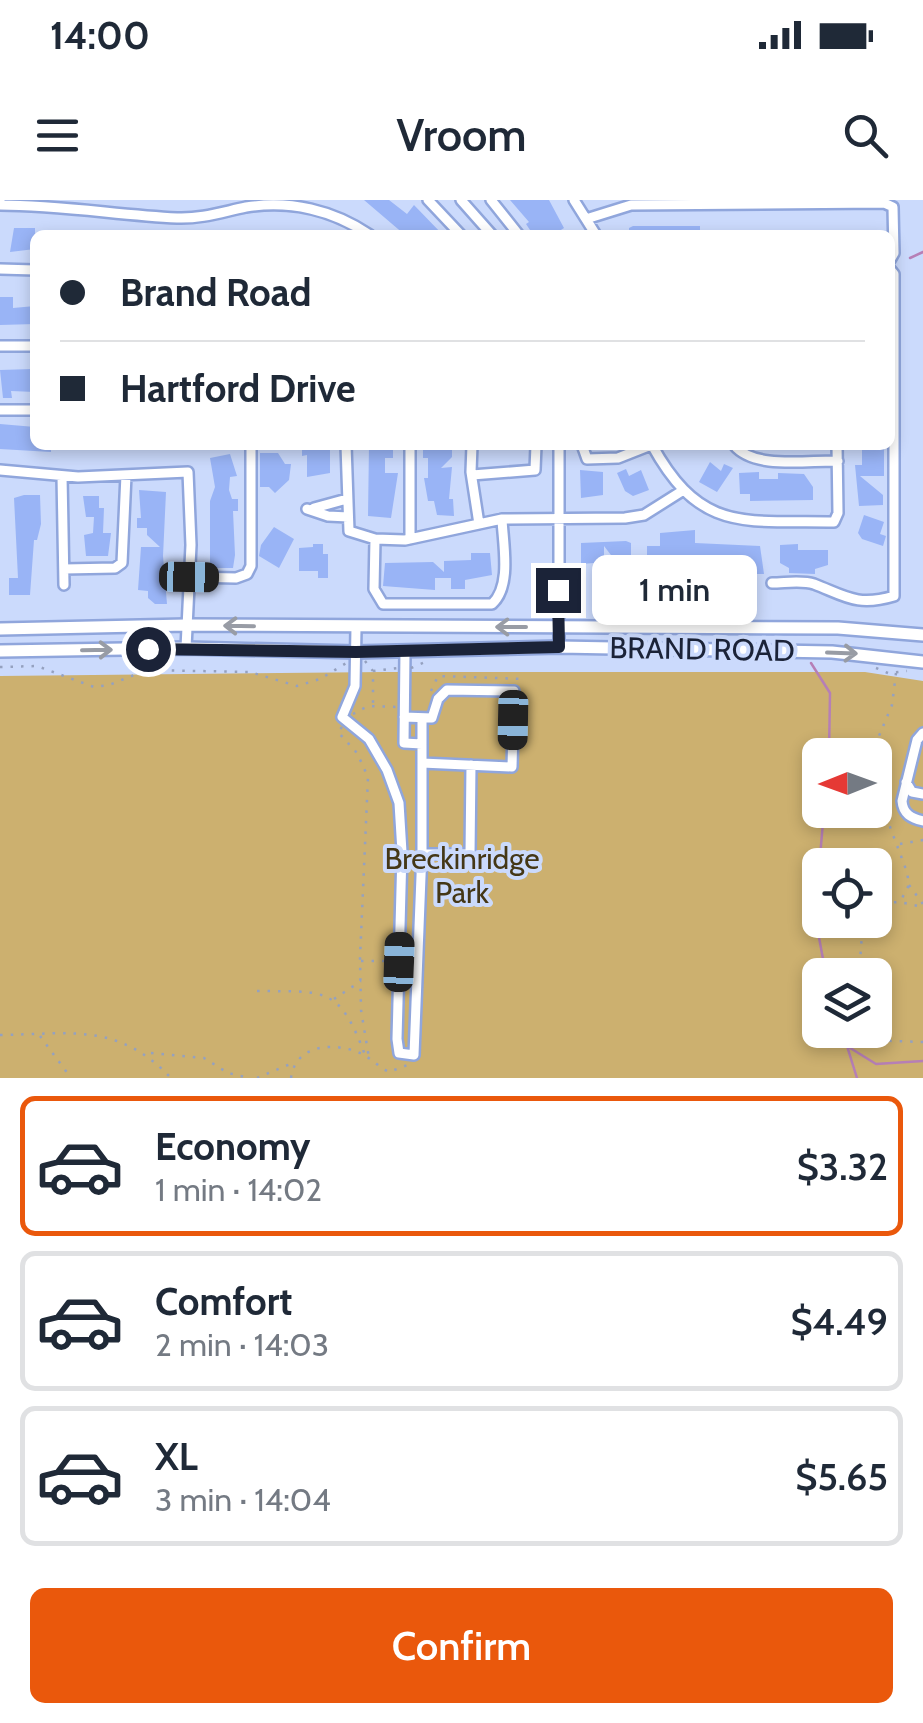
<!DOCTYPE html>
<html lang="en">
<head>
<meta charset="utf-8">
<style>
	:root { --surface:#fff; --page:#f2f2f3; --text:#1f2937; --muted:#747a83; --line:#e0e1e3; --accent:#ea580c }
	body { margin:0; font-family:Cabin,sans-serif; background:var(--page); color:var(--text); height:100vh; display:flex; flex-direction:column; font-size:38px; white-space:nowrap }
	* { box-sizing:border-box; margin:0 }
	p { font-size:32px; color:var(--muted) }
	.icon { flex:none; width:55px; height:55px; fill:none; stroke:currentColor; stroke-width:2; stroke-linecap:round; stroke-linejoin:round }
	.map { position:relative; height:878px; overflow:hidden }
	.side { display:flex; flex-direction:column; background:var(--surface); flex:1 }
	.side>* { flex:none }
	.guide { position:absolute; left:30px; top:30px; width:865px; height:220px; border-radius:15px; box-shadow:0 5px 15px #0003; display:grid; align-content:center; height:220px; padding:0 30px; background:var(--surface) }
	.needle { width:65px; rotate:269deg }
	.buttons { position:absolute; left:802px; top:538px; display:grid; gap:20px }
	.buttons a { display:grid; place-items:center; width:90px; height:90px; border-radius:15px; background:var(--surface); box-shadow:0 5px 15px #0003; font-size:50px }
	.end { position:absolute; width:45px; height:45px; margin:-22px; border:12px solid #1b2338; background:#fff; box-shadow:0 0 0 5px #fff }
	.from { border-radius:50% }
	.bubble { position:absolute; height:70px; border-radius:15px; background:var(--surface); box-shadow:0 5px 15px #0003; font-size:32px; font-weight:600; line-height:70px; text-align:center }
	.car { position:absolute; width:30px; height:60px; margin:-30px -15px; border-radius:12px; box-shadow:0 0 8px 2px #0007; background:linear-gradient(#222 24%,#8ab4d8 0 40%,#222 0 76%,#8ab4d8 0 86%,#222 0) }
	.guide b { display:flex; align-items:center; gap:35px; height:95px; font-size:38px }
	.guide b+b { border-top:2px solid var(--line) }
	.guide i { width:25px; height:25px; background:var(--text) }
	ul { padding:18px 0 0; list-style:none }
	li { display:flex; align-items:center; gap:30px; height:140px; margin:0 20px 15px; padding:0 10px; border:5px solid var(--line); border-radius:15px }
	li div { flex:1 }
	li b { display:block; font-size:38px }
	li em { font-style:normal; font-weight:600 }
	li.active { border-color:var(--accent) }
	li>.icon { width:90px; height:90px; stroke-width:1.5 }
	.action { display:flex; gap:20px; margin-top:auto; padding:20px 30px }
	.action a { flex:1; height:115px; border-radius:15px; background:var(--accent); color:#fff; font-size:40px; font-weight:600; line-height:115px; text-align:center }
	.status { display:flex; justify-content:space-between; align-items:center; height:70px; padding:0 50px; background:var(--surface); direction:ltr }
	.status svg { height:28px; fill:currentColor }
	header { display:flex; justify-content:space-between; align-items:center; height:130px; padding:0 30px; background:var(--surface); font-size:45px; font-weight:600 }
	.map>svg:first-child { display:block }
</style>
</head>
<body>
<div class="status"><b>14:00</b><svg viewBox="0 0 49 12"><path d="M0 12V9h3v3zM5 12V6h3v6zM10 12V3h3v9zM15 12V0h3v12zM26 1h20v11H26zM47 4h2v5h-2z"/></svg></div>
<header><svg class="icon" aria-label="menu" viewBox="0 0 24 24"><path d="M4 6h16M4 12h16M4 18h16"/></svg>Vroom<svg class="icon" aria-label="search" viewBox="0 0 24 24"><circle cx="10" cy="10" r="6"/><path d="M15 15l6 6"/></svg></header>
<div class="map">
<svg width="923" height="878" viewBox="0 0 923 878">
	<rect width="100%" height="100%" fill="#cbdafc"/>
	<!-- green -->
	<path fill="#ccb06f" fill-rule="evenodd" d="M384 472H865L923 481V878H0V476ZM820 555H875V610H820ZM820 665H875V720H820ZM820 775H875V830H820Z"/>
	<g fill="none" stroke-linecap="round" stroke-linejoin="round">
		<!-- stream -->
		<path stroke="#b67fb6" stroke-width="2.5" d="M910 58 923 52
			M811 463 830 493 829 555
			M824 610 815 716 826 775
			M842 830 857 878
			M847 846 876 864 923 861"/>
	</g>
	<!-- building -->
	<path fill="#99b4f6" d="M364 0H389L407 14 414 5 443 35H405Z
		M510 0H549L564 28 553 35 532 33 526 24 529 22Z
		M633 26H700V35H629V28Z
		M14 28H35V49L10 52Z
		M0 97H13V108L35 106V124L0 125Z
		M32 169 35 192 11 191 12 198H3L0 170Z
		M0 224 35 227V245H51V252L0 249Z
		M302 245 330 247V273L307 277V255L302 256Z
		M369 245 393 249V258H385V273H398L391 318 368 316Z
		M431 245H452V257L441 268 452 267 449 299H453L454 316 437 315 434 301H428L424 278H428V258H423V248Z
		M862 245H884V276H860L883 295V305L859 306 855 265H862Z
		M260 253H278L285 264H291L289 280 275 293 269 287H260Z
		M230 254 237 276 230 277 229 290 232 299H238V311H233L235 355 233 368H210V301L215 287 210 258Z
		M710 262 721 271 724 264 733 268 717 292 699 282Z
		M626 269 629 276 641 270 649 290 633 296 625 291 617 273Z
		M580 270 603 272V295L581 298Z
		M759 272V279H778V273L804 274 813 287V300L750 301V294H740L739 273Z
		M139 290 166 292 163 356 167 404H155L148 398V391L138 390 141 347H160L147 335V328H137V318H141Z
		M24 295H40L41 324 37 340H34L30 395H9V378H18L14 298Z
		M83 296H99V308H104L103 333H111L108 356H86L84 335 93 333 94 317H86Z
		M864 315 884 322 880 334 886 336 883 346 862 339 858 333Z
		M274 327 294 339 279 368 259 356 261 345Z
		M695 330V343L760 346 764 374H754V364L743 370 740 360H723V371H707V361L686 362V356H670L668 370 647 367V346H660V333Z
		M626 341 631 343V368H621L604 346V371H594V363L581 364V343Z
		M313 344H323V354H328V378H318V371H299V348L313 347Z
		M798 344V350H828V365L815 369V374L789 373V368L780 363V345Z
		M471 353H490L492 375 465 380V389H451V378H435V390L383 386 385 363 433 362 444 372V361L471 360Z"/>
	<g fill="none" stroke-linecap="round" stroke-linejoin="round">
		<!-- minor casing -->
		<g stroke="#90a6dc" stroke-width="14">
			<path id="minor" d="M0 0V5C60 5 118 15 177 18 201 19 222 12 246 7 290 0 333 10 370 35
				M428 0 461 35
				M461 0 492 35
				M491 0 519 35
				M574 0 596 35
				M586 19 631 5 884 3 893 7 894 53 890 60
				M0 69 35 70
				M0 146H35
				M0 210H35
				M346 245 349 331 375 339 405 340 502 319 625 318 644 315 682 291
				M410 245V339
				M472 245 471 272 479 324
				M559 245V447
				M582 245 587 259 618 258 651 245
				M652 245C701 334 744 320 834 322L838 313 837 245
				M734 245C754 270 808 260 838 261
				M0 270 78 277 188 272 191 345 186 448
				M472 275 535 270 536 245
				M62 276 64 385
				M314 308 347 299
				M307 309 328 316 348 317
				M375 339 374 389 383 404H492C512 386 503 344 502 319
				M64 369 115 368 122 363 126 275
				M189 377 236 378 247 374 251 366V245
				M772 383C785 383 802 380 814 384 845 396 857 407 894 396V74L890 69
				M356 427 355 486 342 517 369 539 387 570 399 603 402 652 397 839 399 853 414 855 422 651V518
				M405 451 404 543 422 544
				M404 517 432 518 438 499 447 490 514 491 512 567 422 563
				M923 533 917 540 902 601C903 614 911 618 923 621
				M906 582 912 592 923 594
				M422 654H470L471 565"/>
		</g>
		<!-- major casing -->
		<g stroke="#90a6dc" stroke-width="16">
			<path id="major" d="M0 429 186 425 838 428 923 435
				M0 451 186 448 356 452 559 447 832 452 923 462"/>
		</g>
		<!-- path -->
		<path stroke="#95a1bf" stroke-width="2.5" stroke-dasharray="2.5 8" stroke-linecap="butt" d="M365 461 373 471V506
			M0 467 37 466 94 487 109 485 147 470 250 472 297 486 320 479 348 462
			M411 468 430 460
			M876 468 888 473 907 471
			M373 471 398 468
			M431 491 438 476 526 479
			M353 514 368 506 398 507
			M342 527 338 532 357 553 368 577 360 758 361 810 369 858
			M871 555 892 505 896 473
			M875 587 907 672 909 685 900 702
			M900 644 923 640
			M909 685 923 704
			M875 708 880 703 900 702 923 707
			M361 761H388
			M859 775 863 720
			M257 791C325 792 339 785 365 855
			M334 799 361 781
			M871 830 891 841 923 842
			M0 835C71 834 118 822 171 878
			M40 836 71 878
			M151 853 204 858 228 873 249 878
			M257 878 295 862
			M291 878C295 847 328 842 355 851 368 855 377 866 389 872L410 864"/>
		<!-- minor -->
		<use href="#minor" stroke="#fff" stroke-width="9"/>
		<!-- major -->
		<use href="#major" stroke="#fff" stroke-width="11"/>
	</g>
	<!-- one-way arrows -->
	<defs><path id="oneway-shaft" d="M-6 0H5M1.5-3L5.5 0L1.5 3" fill="none" stroke-width="1.6" stroke-linecap="round" stroke-linejoin="round" transform="scale(2.5)"/></defs>
	<g stroke="#989ca5">
		<use href="#oneway-shaft" transform="translate(239 426) rotate(-179)"/>
		<use href="#oneway-shaft" transform="translate(511 427) rotate(180)"/>
		<use href="#oneway-shaft" transform="translate(97 450) rotate(-1)"/>
		<use href="#oneway-shaft" transform="translate(842 453) rotate(2)"/>
	</g>
	<g fill="none" stroke-linecap="round" stroke-linejoin="round">
		<!-- route -->
		<path stroke="#1b2338" stroke-width="12" d="M148 449 356 452 559 447 558 390"/>
	</g>
	<g text-anchor="middle" dominant-baseline="central" stroke-width="8" stroke-linejoin="round" paint-order="stroke">
		<!-- street labels -->
		<g font-size="30" fill="#1b2338" stroke="#cbdafc">
			<text transform="translate(702 449) rotate(1)">BRAND ROAD</text>
		</g>
		<!-- park labels -->
		<g font-size="30" fill="#443716" stroke="#cbdafc">
			<text x="462" y="658">Breckinridge<tspan x="462" dy="34">Park</tspan></text>
		</g>
	</g>
</svg>
<div class="buttons">
<a><svg class="needle" viewBox="-14 -14 28 28"><path d="M0-13l5 13h-10z" fill="#e53935"/><path d="M0 13l5-13h-10z" fill="#747a83"/></svg></a>
<a><svg class="icon" aria-label="locate" viewBox="0 0 24 24"><circle cx="12" cy="12" r="6"/><path d="M12 2v4M12 18v4M2 12h4M18 12h4"/></svg></a>
<a><svg class="icon" aria-label="layers" viewBox="0 0 24 24"><path d="M12 4l9 5-9 5-9-5zM3 14l9 5 9-5"/></svg></a>
</div>
<i class="end from" style="left:148px;top:449px"></i>
<i class="end" style="left:558px;top:390px"></i>
<div class="bubble" style="left:592px;top:355px;width:165px">1 min</div>
<i class="car" style="left:189px;top:377px;rotate:91deg"></i>
<i class="car" style="left:513px;top:520px;rotate:181deg"></i>
<i class="car" style="left:399px;top:762px;rotate:2deg"></i>
<div class="guide">
<b><i class="from"></i>Brand Road</b>
<b><i></i>Hartford Drive</b>
</div>
</div>
<section class="side">
<ul>
<li class="active"><svg class="icon" aria-label="car" viewBox="0 0 24 24"><path d="M5 17H2v-5l4-1 3-4h7l3 4 3 1v5h-3M9 17h6M6 11h13"/><circle cx="7" cy="17" r="2"/><circle cx="17" cy="17" r="2"/></svg><div><b>Economy</b><p>1 min · 14:02</p></div><em>$3.32</em></li>
<li><svg class="icon" aria-label="car" viewBox="0 0 24 24"><path d="M5 17H2v-5l4-1 3-4h7l3 4 3 1v5h-3M9 17h6M6 11h13"/><circle cx="7" cy="17" r="2"/><circle cx="17" cy="17" r="2"/></svg><div><b>Comfort</b><p>2 min · 14:03</p></div><em>$4.49</em></li>
<li><svg class="icon" aria-label="car" viewBox="0 0 24 24"><path d="M5 17H2v-5l4-1 3-4h7l3 4 3 1v5h-3M9 17h6M6 11h13"/><circle cx="7" cy="17" r="2"/><circle cx="17" cy="17" r="2"/></svg><div><b>XL</b><p>3 min · 14:04</p></div><em>$5.65</em></li>
</ul>
<div class="action"><a>Confirm</a></div>
</section>
</body>
</html>
